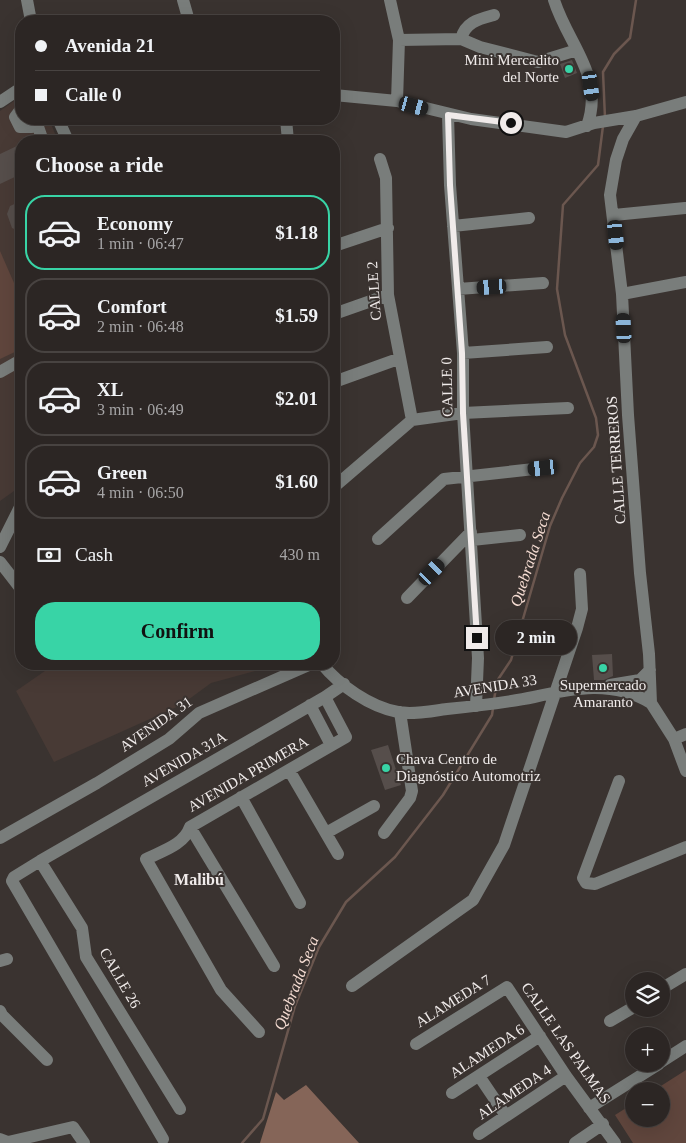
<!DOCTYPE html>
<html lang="en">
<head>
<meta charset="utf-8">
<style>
	:root { --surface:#2c2624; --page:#342e2c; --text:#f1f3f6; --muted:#a6a5a6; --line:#484341; --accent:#38d4a6 }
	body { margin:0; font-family:Georgia,serif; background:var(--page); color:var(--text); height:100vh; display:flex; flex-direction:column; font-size:19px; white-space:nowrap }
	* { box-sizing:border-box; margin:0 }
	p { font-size:16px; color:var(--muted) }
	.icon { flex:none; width:28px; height:28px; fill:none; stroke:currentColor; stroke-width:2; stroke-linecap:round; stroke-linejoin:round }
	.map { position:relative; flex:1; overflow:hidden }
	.sheet { position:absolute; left:15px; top:135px; width:325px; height:535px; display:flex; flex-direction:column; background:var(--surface); border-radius:20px; box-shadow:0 5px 20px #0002,0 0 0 1px var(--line) }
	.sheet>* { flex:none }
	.banner { position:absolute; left:15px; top:15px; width:325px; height:110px; border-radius:20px; box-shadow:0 5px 20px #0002,0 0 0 1px var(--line); display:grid; align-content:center; height:110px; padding:0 20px; background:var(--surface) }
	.tools { position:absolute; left:625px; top:972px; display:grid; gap:10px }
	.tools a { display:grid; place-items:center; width:45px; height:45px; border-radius:50%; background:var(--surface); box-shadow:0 5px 20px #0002,0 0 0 1px var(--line); font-size:25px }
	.end { position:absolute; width:22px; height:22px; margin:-11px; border:6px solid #f0ebea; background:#111; box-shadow:0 0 0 2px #111 }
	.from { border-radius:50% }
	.bubble { position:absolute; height:35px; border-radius:18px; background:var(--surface); box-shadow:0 5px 20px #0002,0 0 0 1px var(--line); font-size:16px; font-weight:700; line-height:35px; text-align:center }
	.car { position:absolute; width:15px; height:30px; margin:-15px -8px; border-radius:6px; box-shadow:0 0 4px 1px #0007; background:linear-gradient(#222 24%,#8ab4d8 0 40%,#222 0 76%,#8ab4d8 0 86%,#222 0) }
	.banner b { display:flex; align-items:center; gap:18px; height:48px; font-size:19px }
	.banner b+b { border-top:1px solid var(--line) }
	.banner i { width:12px; height:12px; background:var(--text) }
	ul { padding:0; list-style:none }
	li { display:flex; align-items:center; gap:15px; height:75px; margin:0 10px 8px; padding:0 10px; border:2px solid var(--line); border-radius:20px }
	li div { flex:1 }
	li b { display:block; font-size:19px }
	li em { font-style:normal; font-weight:700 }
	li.current { border-color:var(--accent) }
	li>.icon { width:45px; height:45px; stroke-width:1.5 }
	h2 { padding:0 20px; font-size:22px; line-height:60px }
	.pay { display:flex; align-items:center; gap:12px; height:55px; padding:0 20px; font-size:19px }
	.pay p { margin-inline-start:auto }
	.cta { display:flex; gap:10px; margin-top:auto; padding:10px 20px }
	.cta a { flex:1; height:58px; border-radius:20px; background:var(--accent); color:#111; font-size:20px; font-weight:700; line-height:58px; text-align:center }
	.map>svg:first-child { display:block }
</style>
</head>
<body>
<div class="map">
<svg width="686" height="1143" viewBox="0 0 686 1143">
	<rect width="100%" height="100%" fill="#3a3330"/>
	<!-- built -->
	<path fill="#483a35" d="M21 96V119H49L58 141H21V486L0 501V111Z
		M55 664H265L266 668 211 683 181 705 54 762 16 691Z"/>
	<!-- green -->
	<path fill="#60463d" d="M0 251 21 299V349L0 359Z
		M686 1070V1143H633L615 1115 634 1103V1119H661V1091H653Z"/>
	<!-- forest -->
	<path fill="#856558" d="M306 1085 359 1143H260L276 1092 284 1100Z"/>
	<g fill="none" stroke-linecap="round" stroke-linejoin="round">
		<!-- stream -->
		<path stroke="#6b574f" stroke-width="2.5" d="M605 118 603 72 614 54 630 38 636 0
			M494 700 497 681 511 660 550 526 562 498 580 463 594 447 598 435 596 418 565 335 557 289 563 205 598 165 603 126
			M242 1143 263 1119 295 1006 319 947 346 902 395 857 443 795 492 715 493 708"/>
	</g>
	<!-- building -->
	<path fill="#564e4b" d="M572 60 577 73 565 78 560 64Z
		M21 144V174L0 184V154Z
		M21 201V232L12 228 7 214 10 206Z
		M612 654 613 676 604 680H594L592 655Z
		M388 745 401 785 385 790 371 750Z"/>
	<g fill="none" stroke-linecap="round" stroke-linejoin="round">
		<!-- minor -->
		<path stroke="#797d7b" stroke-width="12" d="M27 0 31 21
			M183 0 189 21
			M390 0 399 40 397 101
			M554 0C568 45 605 76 587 126
			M461 39C465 22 479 19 494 15
			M399 40 461 39 480 47 538 62 577 50
			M334 95 397 101 471 119 566 132 594 123 636 116 686 102
			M0 102 21 88
			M21 109 15 117 20 127H32L36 119
			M448 115 450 185 463 353V413L478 658 476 706
			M636 116 623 139 616 160 610 195 622 294 628 415 640 573 649 654 651 703 674 739 686 771
			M58 119 68 141
			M286 119 288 141
			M36 121 43 141
			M380 159 386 178 388 295 412 420
			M614 215 685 208
			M453 226 529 218
			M334 246 388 228
			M458 289 543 283
			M622 294 686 282
			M334 314 388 295
			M463 353 547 347
			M0 372 21 360
			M334 382 398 359
			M334 487 412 420 463 413 568 408
			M378 539 444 479 543 468
			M472 540 520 535
			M0 547 21 505
			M0 562 21 589
			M407 598 471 532
			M322 664C339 685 370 707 398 712 414 715 431 711 447 709 476 706 505 703 534 697 574 688 613 680 651 703
			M610 685 640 680 650 670
			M310 705 331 745
			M674 739 686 734
			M289 770 338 854
			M619 781 583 878 586 883 595 884 686 847
			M241 797 300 903
			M190 827 274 966
			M326 833 374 806
			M384 833 410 798 412 791 400 712
			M0 838 97 783 169 739 199 713 311 664
			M40 861 82 928 86 957 180 1109
			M0 961 7 959
			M352 986 473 900 504 845 577 628 582 609 580 574
			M661 989 686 974
			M0 1011 2 1015 47 1060
			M610 1021 634 1007
			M259 1032 221 990 146 859C162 851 184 845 190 827L346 737 325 697
			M416 1044 507 987 566 1076 615 1143
			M661 1062 686 1046
			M479 1076 506 1116
			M452 1093 540 1036
			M589 1108 659 1064
			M479 1134 566 1076
			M0 1139 8 1142 73 1127 84 1143
			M163 1139 12 881 14 877 40 861 325 697 344 684
			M575 1143 603 1124"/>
	</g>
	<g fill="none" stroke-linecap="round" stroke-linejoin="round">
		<!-- route -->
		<path stroke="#f0ebea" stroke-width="6" d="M477 638 463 413 462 353 450 185 448 115 511 123"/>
	</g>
	<!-- markers -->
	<g fill="#38d4a6" stroke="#3a3330" stroke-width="2">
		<circle cx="569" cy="69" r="5"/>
		<circle cx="603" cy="668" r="5"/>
		<circle cx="386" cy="768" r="5"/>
	</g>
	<g text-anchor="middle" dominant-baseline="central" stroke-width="4" stroke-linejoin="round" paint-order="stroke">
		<!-- poi labels -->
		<g font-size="15" fill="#f0ebea" stroke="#3a3330" text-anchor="end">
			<text x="559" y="60">Mini Mercadito<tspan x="559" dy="17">del Norte</tspan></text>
			<text x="603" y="685" text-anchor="middle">Supermercado<tspan x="603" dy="17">Amaranto</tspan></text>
			<text x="396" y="759" text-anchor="start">Chava Centro de<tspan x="396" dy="17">Diagnóstico Automotriz</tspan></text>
		</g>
		<!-- street labels -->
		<g font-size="15" fill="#f0ebea" stroke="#3a3330">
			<text transform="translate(374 291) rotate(-94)">CALLE 2</text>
			<text transform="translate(447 387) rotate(-91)">CALLE 0</text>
			<text transform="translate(616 460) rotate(-94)">CALLE TERREROS</text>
			<text transform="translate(495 686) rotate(-9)">AVENIDA 33</text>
			<text transform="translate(156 724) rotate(-35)">AVENIDA 31</text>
			<text transform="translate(184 759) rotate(-30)">AVENIDA 31A</text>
			<text transform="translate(248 774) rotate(-30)">AVENIDA PRIMERA</text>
			<text transform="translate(120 978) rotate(60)">CALLE 26</text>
			<text transform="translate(453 1001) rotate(-32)">ALAMEDA 7</text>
			<text transform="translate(566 1043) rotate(55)">CALLE LAS PALMAS</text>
			<text transform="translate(487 1051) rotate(-33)">ALAMEDA 6</text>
			<text transform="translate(514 1092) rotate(-34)">ALAMEDA 4</text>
		</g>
		<!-- water labels -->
		<g font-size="16" font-style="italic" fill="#f6ddd3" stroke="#3a3330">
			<text transform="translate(530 559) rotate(-72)">Quebrada Seca</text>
			<text transform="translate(296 983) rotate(-69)">Quebrada Seca</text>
		</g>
		<!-- neighbourhood labels -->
		<g font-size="16" font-weight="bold" fill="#f0ebea" stroke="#3a3330">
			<text x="199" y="879">Malibú</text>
		</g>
	</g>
</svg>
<div class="tools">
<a><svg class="icon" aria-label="layers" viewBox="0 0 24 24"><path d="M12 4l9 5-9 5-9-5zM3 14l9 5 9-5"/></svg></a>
<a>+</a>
<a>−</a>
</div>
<i class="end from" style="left:511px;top:123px"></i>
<i class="end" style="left:477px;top:638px"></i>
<div class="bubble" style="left:495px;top:620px;width:82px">2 min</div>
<i class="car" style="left:591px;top:86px;rotate:172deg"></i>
<i class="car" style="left:414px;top:106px;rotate:105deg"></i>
<i class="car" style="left:616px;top:235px;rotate:174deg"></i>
<i class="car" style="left:492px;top:287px;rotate:266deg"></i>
<i class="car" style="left:624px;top:328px;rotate:357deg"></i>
<i class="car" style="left:543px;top:468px;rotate:264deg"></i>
<i class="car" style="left:432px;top:572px;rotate:44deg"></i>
<div class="banner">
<b><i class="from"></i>Avenida 21</b>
<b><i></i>Calle 0</b>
</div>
<section class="sheet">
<h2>Choose a ride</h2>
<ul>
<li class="current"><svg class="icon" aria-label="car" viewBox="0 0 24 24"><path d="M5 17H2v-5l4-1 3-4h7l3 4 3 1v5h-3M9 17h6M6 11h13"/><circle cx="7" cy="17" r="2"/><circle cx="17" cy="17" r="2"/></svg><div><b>Economy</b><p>1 min · 06:47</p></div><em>$1.18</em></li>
<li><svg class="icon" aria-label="car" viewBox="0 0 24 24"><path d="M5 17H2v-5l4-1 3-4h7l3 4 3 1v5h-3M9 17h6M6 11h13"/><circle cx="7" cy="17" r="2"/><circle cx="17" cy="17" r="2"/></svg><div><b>Comfort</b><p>2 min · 06:48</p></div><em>$1.59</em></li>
<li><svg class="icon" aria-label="car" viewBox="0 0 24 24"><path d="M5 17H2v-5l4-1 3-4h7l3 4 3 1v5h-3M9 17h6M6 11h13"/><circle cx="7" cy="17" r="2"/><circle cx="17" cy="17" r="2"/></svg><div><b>XL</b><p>3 min · 06:49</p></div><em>$2.01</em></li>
<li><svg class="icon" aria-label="car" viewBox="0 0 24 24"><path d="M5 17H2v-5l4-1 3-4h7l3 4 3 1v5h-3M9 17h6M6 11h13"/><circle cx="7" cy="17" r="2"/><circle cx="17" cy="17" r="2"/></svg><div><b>Green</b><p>4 min · 06:50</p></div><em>$1.60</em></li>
</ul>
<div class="pay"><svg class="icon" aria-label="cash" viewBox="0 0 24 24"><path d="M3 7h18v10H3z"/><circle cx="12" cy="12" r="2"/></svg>Cash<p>430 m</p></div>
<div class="cta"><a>Confirm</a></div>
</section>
</div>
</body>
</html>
